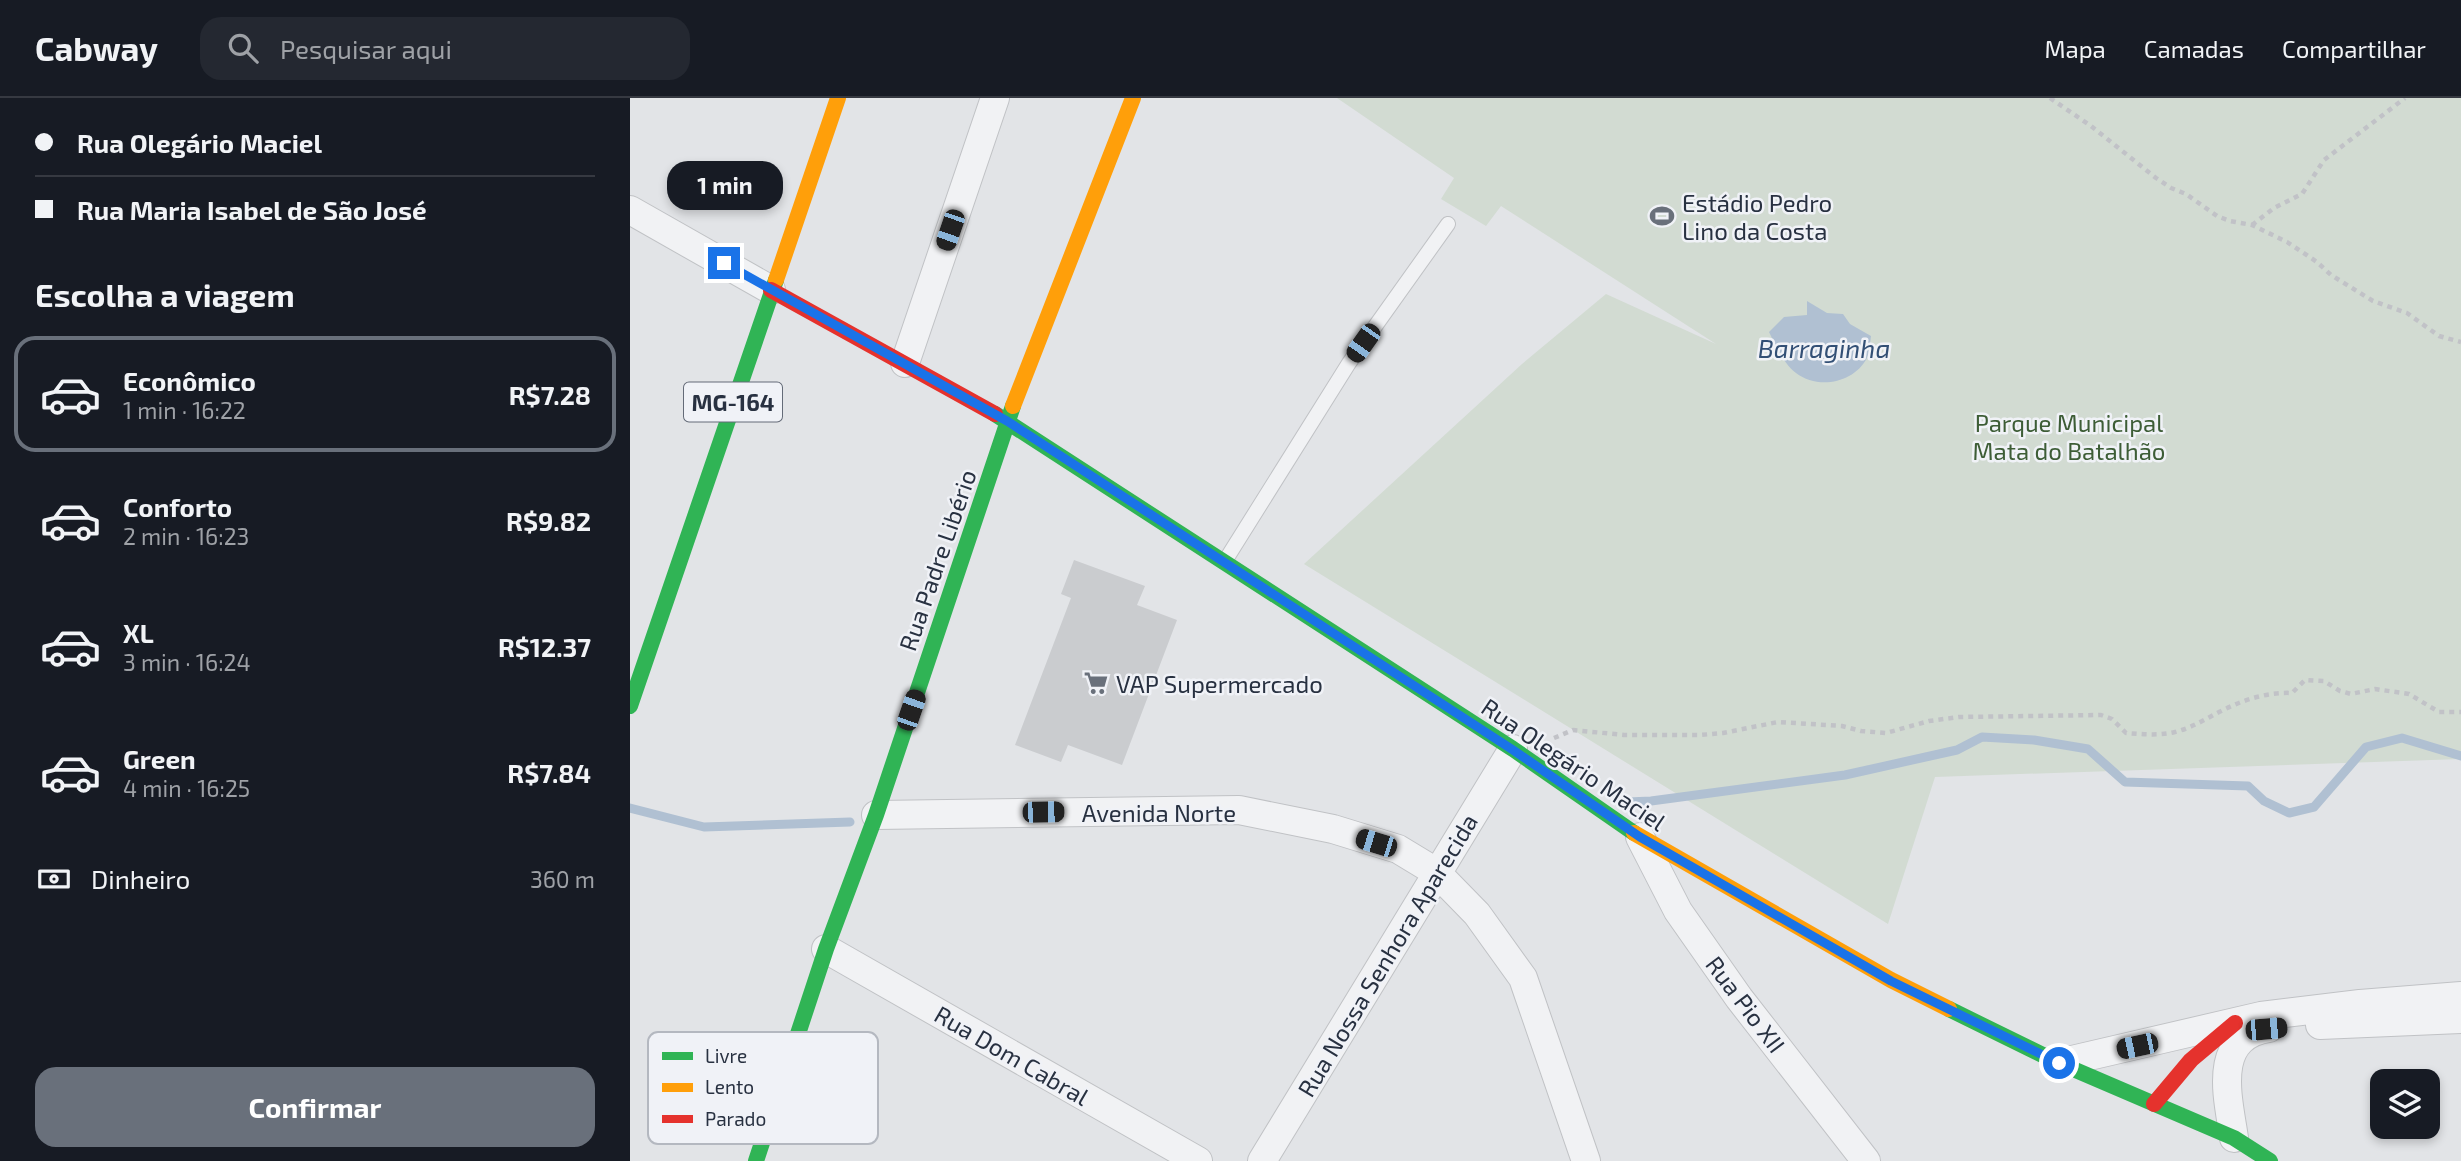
<!DOCTYPE html>
<html lang="pt">
<head>
<meta charset="utf-8">
<style>
	:root { --surface:#171b24; --page:#242831; --text:#f1f3f6; --muted:#9ea1a6; --line:#363941; --accent:#69707b }
	body { margin:0; font-family:"Exo 2",sans-serif; background:var(--page); color:var(--text); height:100vh; display:flex; flex-direction:column; font-size:26px; white-space:nowrap }
	* { box-sizing:border-box; margin:0 }
	p { font-size:23px; color:var(--muted) }
	.icon { flex:none; width:38px; height:38px; fill:none; stroke:currentColor; stroke-width:2; stroke-linecap:round; stroke-linejoin:round }
	.map { position:relative; flex:1; overflow:hidden }
	.panel { display:flex; flex-direction:column; background:var(--surface); width:630px }
	.panel>* { flex:none }
	.banner { display:grid; align-content:center; height:154px; padding:0 35px; background:var(--surface) }
	.controls { position:absolute; left:1740px; top:971px; display:grid; gap:14px }
	.controls a { display:grid; place-items:center; width:70px; height:70px; border-radius:14px; background:var(--surface); box-shadow:0 4px 10px #0003; font-size:35px }
	.end { position:absolute; width:32px; height:32px; margin:-16px; border:9px solid #1a73e8; background:#fff; box-shadow:0 0 0 4px #fff }
	.from { border-radius:50% }
	.bubble { position:absolute; height:49px; border-radius:21px; background:var(--surface); box-shadow:0 4px 10px #0003; font-size:23px; font-weight:700; line-height:49px; text-align:center }
	.car { position:absolute; width:21px; height:42px; margin:-21px -10px; border-radius:9px; box-shadow:0 0 5px 2px #0007; background:linear-gradient(#222 24%,#8ab4d8 0 40%,#222 0 76%,#8ab4d8 0 86%,#222 0) }
	.banner b { display:flex; align-items:center; gap:24px; height:66px; font-size:26px }
	.banner b+b { border-top:2px solid var(--line) }
	.banner i { width:18px; height:18px; background:var(--text) }
	ul { padding:0; list-style:none }
	li { display:flex; align-items:center; gap:21px; height:116px; margin:0 14px 10px; padding:0 21px; border:4px solid transparent; border-radius:21px }
	li div { flex:1 }
	li b { display:block; font-size:26px }
	li em { font-style:normal; font-weight:700 }
	li.active { border-color:var(--accent) }
	li>.icon { width:63px; height:63px; stroke-width:1.5 }
	h2 { padding:0 35px; font-size:32px; line-height:84px }
	.pay { display:flex; align-items:center; gap:18px; height:77px; padding:0 35px; font-size:26px }
	.pay p { margin-inline-start:auto }
	.primary-button { display:flex; gap:14px; margin-top:auto; padding:14px 35px }
	.primary-button a { flex:1; height:80px; border-radius:21px; background:var(--accent); color:#fff; font-size:28px; font-weight:700; line-height:80px; text-align:center }
	header { display:flex; align-items:center; gap:42px; box-sizing:border-box; height:98px; padding:0 35px; background:var(--surface); border-bottom:2px solid var(--line) }
	header strong { font-size:33px }
	nav { display:flex; gap:38px; margin-inline-start:auto; font-size:24px }
	.search { width:490px; height:63px; background:var(--page); display:flex; align-items:center; gap:18px; box-sizing:border-box; padding:0 24px; border-radius:21px; color:var(--muted); font-size:26px }
	main { display:flex; flex:1; min-height:0 }
	.map>svg:first-child { display:block }
</style>
</head>
<body>
<header>
<strong>Cabway</strong>
<div class="search"><svg class="icon" aria-label="search" viewBox="0 0 24 24"><circle cx="10" cy="10" r="6"/><path d="M15 15l6 6"/></svg>Pesquisar aqui</div>
<nav><a>Mapa</a><a>Camadas</a><a>Compartilhar</a></nav>
</header>
<main>
<section class="panel">
<div class="banner">
<b><i class="from"></i>Rua Olegário Maciel</b>
<b><i></i>Rua Maria Isabel de São José</b>
</div>
<h2>Escolha a viagem</h2>
<ul>
<li class="active"><svg class="icon" aria-label="car" viewBox="0 0 24 24"><path d="M5 17H2v-5l4-1 3-4h7l3 4 3 1v5h-3M9 17h6M6 11h13"/><circle cx="7" cy="17" r="2"/><circle cx="17" cy="17" r="2"/></svg><div><b>Econômico</b><p>1 min · 16:22</p></div><em>R$7.28</em></li>
<li><svg class="icon" aria-label="car" viewBox="0 0 24 24"><path d="M5 17H2v-5l4-1 3-4h7l3 4 3 1v5h-3M9 17h6M6 11h13"/><circle cx="7" cy="17" r="2"/><circle cx="17" cy="17" r="2"/></svg><div><b>Conforto</b><p>2 min · 16:23</p></div><em>R$9.82</em></li>
<li><svg class="icon" aria-label="car" viewBox="0 0 24 24"><path d="M5 17H2v-5l4-1 3-4h7l3 4 3 1v5h-3M9 17h6M6 11h13"/><circle cx="7" cy="17" r="2"/><circle cx="17" cy="17" r="2"/></svg><div><b>XL</b><p>3 min · 16:24</p></div><em>R$12.37</em></li>
<li><svg class="icon" aria-label="car" viewBox="0 0 24 24"><path d="M5 17H2v-5l4-1 3-4h7l3 4 3 1v5h-3M9 17h6M6 11h13"/><circle cx="7" cy="17" r="2"/><circle cx="17" cy="17" r="2"/></svg><div><b>Green</b><p>4 min · 16:25</p></div><em>R$7.84</em></li>
</ul>
<div class="pay"><svg class="icon" aria-label="cash" viewBox="0 0 24 24"><path d="M3 7h18v10H3z"/><circle cx="12" cy="12" r="2"/></svg>Dinheiro<p>360 m</p></div>
<div class="primary-button"><a>Confirmar</a></div>
</section>
<div class="map">
<svg width="1831" height="1063" viewBox="0 0 1831 1063">
	<rect width="100%" height="100%" fill="#e2e4e7"/>
	<!-- green -->
	<path fill="#d2dbd2" d="M707 0H1831V661L1305 679 1258 826 674 466 892 266 976 196 1086 246 871 108 856 128 811 101 824 80Z"/>
	<!-- water -->
	<path fill="#b0c0d2" d="M1177 203 1197 215 1213 216 1220 226 1241 238C1240 244 1240 254 1237 260 1224 285 1188 292 1166 275 1153 265 1146 248 1139 234L1154 219 1177 217Z"/>
	<g fill="none" stroke-linecap="round" stroke-linejoin="round">
		<!-- stream -->
		<path stroke="#b0c0d2" stroke-width="9" d="M998 704 1021 703 1215 677 1327 652 1352 639 1404 642 1458 651 1495 684 1618 688 1634 703 1659 715 1684 709 1736 649 1772 640 1831 658
			M0 710 74 729 220 724"/>
	</g>
	<!-- building -->
	<path fill="#cacccf" d="M444 462 515 488 507 507 547 522 492 667 438 647 431 664 385 647 441 500 431 496Z"/>
	<g fill="none" stroke-linecap="round" stroke-linejoin="round">
		<!-- lane casing -->
		<g stroke="#c0c2c5" stroke-width="16">
			<path id="lane" d="M595 463 719 265 818 126"/>
		</g>
		<!-- street casing -->
		<g stroke="#c0c2c5" stroke-width="30">
			<path id="street" d="M0 112 141 192
				M275 265 365 0
				M246 717 609 712 703 731 768 751 806 774 847 816 893 880 956 1063
				M1010 739 1048 813 1109 900 1236 1063
				M196 851 568 1063
				M1690 927 1831 921
				M1429 965 1631 918 1730 906 1831 898
				M1604 1040C1598 999 1581 939 1639 930
				M632 1063 883 651"/>
		</g>
		<!-- path -->
		<path stroke="#c1c2c7" stroke-width="4.5" stroke-dasharray="5 5" stroke-linecap="butt" d="M1420 0 1461 28 1526 80 1541 90 1556 96 1587 118 1600 123 1622 127 1657 144 1687 164 1701 177 1743 203 1777 215 1809 238 1831 244
			M1622 127 1644 110 1672 96 1694 62 1775 0
			M924 640 943 632 994 637H1070L1093 635 1148 624 1212 628 1231 633 1256 635 1299 623 1329 619 1471 617 1482 621 1496 635C1512 636 1528 638 1545 634 1566 629 1584 615 1604 607 1622 599 1643 594 1662 595L1675 582 1694 583 1710 593 1721 596 1745 591 1779 596 1809 614H1831"/>
		<!-- lane -->
		<use href="#lane" stroke="#f1f2f4" stroke-width="14"/>
		<!-- street -->
		<use href="#street" stroke="#f1f2f4" stroke-width="28"/>
		<!-- fast -->
		<path stroke="#30b455" stroke-width="16" d="M365 316 883 651 1004 735
			M0 608 146 182
			M1319 911 1429 965 1604 1040 1640 1063
			M126 1063 196 851 246 717 383 308"/>
		<!-- slow -->
		<path stroke="#ff9f0a" stroke-width="16" d="M146 182 208 0
			M383 308 503 0
			M1004 735 1261 882 1319 911"/>
		<!-- jam -->
		<path stroke="#e5322d" stroke-width="16" d="M141 192 365 316
			M1524 1006 1561 962 1605 925"/>
	</g>
	<g fill="none" stroke-linecap="round" stroke-linejoin="round">
		<!-- route -->
		<path stroke="#1a73e8" stroke-width="9" d="M94 165 377 323 883 652 1010 739 1261 883 1429 965"/>
	</g>
	<!-- icons -->
	<defs>
		<g id="stadium-bare" transform="scale(1.89)"><path d="M0-5a6.5 5 0 1 0 0 10a6.5 5 0 1 0 0-10ZM-3.5-1.8h7v3.6h-7Z" fill="#69707b" stroke="#f0f2f7" stroke-width="2.5" paint-order="stroke"/></g>
		<g id="supermarket-bare" transform="scale(1.89)"><path d="M-6-5.5h2.5l.6 2H6L4.5 2H-2.5L-4.4-4H-6ZM-1.5 3.2a1.3 1.3 0 1 0 .1 0ZM3 3.2a1.3 1.3 0 1 0 .1 0Z" fill="#69707b" stroke="#f0f2f7" stroke-width="2.5" paint-order="stroke"/></g>
	</defs>
	<g fill-rule="evenodd">
		<use href="#stadium-bare" x="1032" y="118"/>
		<use href="#supermarket-bare" x="466" y="585"/>
	</g>
	<g text-anchor="middle" dominant-baseline="central" stroke-width="5" stroke-linejoin="round" paint-order="stroke">
		<!-- shield labels -->
		<rect fill="#f0f2f7" stroke="#646b78" stroke-width="2" x="54" y="284.5" width="98" height="39" rx="5"/>
		<g font-size="23" font-weight="bold" fill="#283141">
			<text x="103" y="304">MG-164</text>
		</g>
		<!-- poi labels -->
		<g font-size="24" fill="#283141" stroke="#f0f2f7" text-anchor="start">
			<text x="1052" y="104">Estádio Pedro<tspan x="1052" dy="28">Lino da Costa</tspan></text>
			<text x="486" y="585">VAP Supermercado</text>
		</g>
		<!-- park labels -->
		<g font-size="24" fill="#3d5d36" stroke="#f0f2f7">
			<text x="1439" y="324">Parque Municipal<tspan x="1439" dy="28">Mata do Batalhão</tspan></text>
		</g>
		<!-- street labels -->
		<g font-size="24" fill="#283141" stroke="#f0f2f7">
			<text transform="translate(307 462) rotate(-71)">Rua Padre Libério</text>
			<text transform="translate(944 666) rotate(34)">Rua Olegário Maciel</text>
			<text x="529" y="714">Avenida Norte</text>
			<text transform="translate(757 857) rotate(-59)">Rua Nossa Senhora Aparecida</text>
			<text transform="translate(1116 906) rotate(53)">Rua Pio XII</text>
			<text transform="translate(382 957) rotate(30)">Rua Dom Cabral</text>
		</g>
		<!-- water labels -->
		<g font-size="26" font-style="italic" fill="#324f75" stroke="#f0f2f7">
			<text x="1194" y="249">Barraginha</text>
		</g>
	</g>
	<!-- legend -->
	<rect x="18" y="934" width="230" height="112" rx="10" fill="#f0f2f7" stroke="#b4b8c0" stroke-width="2"/>
	<rect x="32" y="954" width="31" height="8" fill="#30b455"/>
	<rect x="32" y="985" width="31" height="9" fill="#ff9f0a"/>
	<rect x="32" y="1017" width="31" height="8" fill="#e5322d"/>
	<g font-size="19" fill="#283141">
		<text x="75" y="965">Livre</text>
		<text x="75" y="996">Lento</text>
		<text x="75" y="1028">Parado</text>
	</g>
</svg>
<div class="controls">
<a><svg class="icon" aria-label="layers" viewBox="0 0 24 24"><path d="M12 4l9 5-9 5-9-5zM3 14l9 5 9-5"/></svg></a>
</div>
<i class="end from" style="left:1429px;top:965px"></i>
<i class="end" style="left:94px;top:165px"></i>
<div class="bubble" style="left:37px;top:63px;width:116px">1 min</div>
<i class="car" style="left:320px;top:132px;rotate:199deg"></i>
<i class="car" style="left:733px;top:245px;rotate:215deg"></i>
<i class="car" style="left:281px;top:612px;rotate:19deg"></i>
<i class="car" style="left:413px;top:714px;rotate:89deg"></i>
<i class="car" style="left:746px;top:745px;rotate:287deg"></i>
<i class="car" style="left:1636px;top:931px;rotate:85deg"></i>
<i class="car" style="left:1507px;top:948px;rotate:258deg"></i>
</div>
</main>
</body>
</html>
